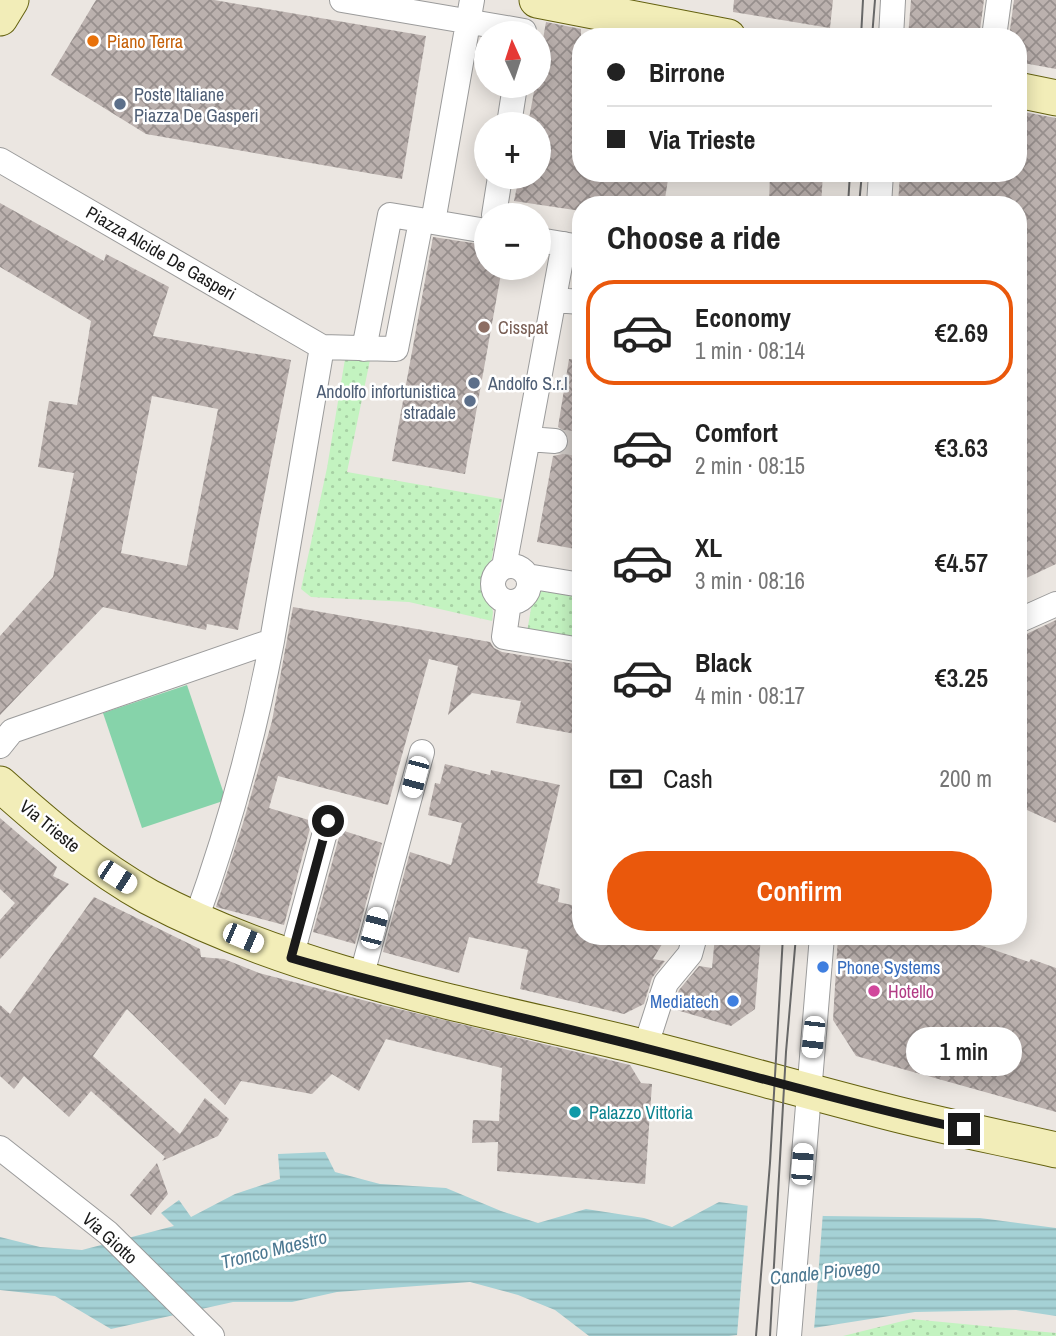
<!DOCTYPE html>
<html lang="en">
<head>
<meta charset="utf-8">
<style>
	:root { --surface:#fff; --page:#f6f6f6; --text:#222; --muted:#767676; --line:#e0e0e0; --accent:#ea580c }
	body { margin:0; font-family:"Archivo Narrow",sans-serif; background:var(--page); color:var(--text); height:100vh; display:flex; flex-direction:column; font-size:26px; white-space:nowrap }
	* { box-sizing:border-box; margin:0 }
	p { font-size:23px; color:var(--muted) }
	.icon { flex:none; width:38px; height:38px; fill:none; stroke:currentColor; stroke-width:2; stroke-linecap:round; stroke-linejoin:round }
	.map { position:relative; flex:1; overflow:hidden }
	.sheet { position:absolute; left:572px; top:196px; width:455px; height:749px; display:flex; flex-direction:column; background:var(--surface); border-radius:28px; box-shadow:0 4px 18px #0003 }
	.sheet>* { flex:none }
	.banner { position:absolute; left:572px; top:28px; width:455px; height:154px; border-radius:28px; box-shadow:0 4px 18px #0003; display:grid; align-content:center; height:154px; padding:0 35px; background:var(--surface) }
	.needle { width:46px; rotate:357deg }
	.buttons { position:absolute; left:474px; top:21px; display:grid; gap:14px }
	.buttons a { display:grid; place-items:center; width:77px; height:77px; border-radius:50%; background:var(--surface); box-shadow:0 4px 18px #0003; font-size:35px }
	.end { position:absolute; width:32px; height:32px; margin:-16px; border:9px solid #1a1a1a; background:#fff; box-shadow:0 0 0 4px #fff }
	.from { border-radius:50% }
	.bubble { position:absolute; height:49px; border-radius:24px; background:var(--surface); box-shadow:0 4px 18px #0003; font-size:23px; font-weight:600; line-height:49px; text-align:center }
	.car { position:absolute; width:21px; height:42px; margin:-21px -10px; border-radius:9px; box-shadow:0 0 5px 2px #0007; background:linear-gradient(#fff 24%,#345 0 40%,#fff 0 76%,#345 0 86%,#fff 0) }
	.banner b { display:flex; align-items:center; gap:24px; height:66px; font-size:26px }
	.banner b+b { border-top:2px solid var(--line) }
	.banner i { width:18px; height:18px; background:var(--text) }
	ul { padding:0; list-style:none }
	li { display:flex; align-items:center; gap:21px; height:105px; margin:0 14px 10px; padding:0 21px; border:4px solid transparent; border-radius:28px }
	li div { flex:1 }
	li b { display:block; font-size:26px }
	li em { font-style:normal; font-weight:600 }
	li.selected { border-color:var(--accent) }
	li>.icon { width:63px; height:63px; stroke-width:1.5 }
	h2 { padding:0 35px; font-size:32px; line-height:84px }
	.pay { display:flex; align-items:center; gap:18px; height:77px; padding:0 35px; font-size:26px }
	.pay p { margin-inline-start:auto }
	.cta { display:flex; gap:14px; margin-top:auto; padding:14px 35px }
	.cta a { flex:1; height:80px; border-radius:42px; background:var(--accent); color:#fff; font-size:28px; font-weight:600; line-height:80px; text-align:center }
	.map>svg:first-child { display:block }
</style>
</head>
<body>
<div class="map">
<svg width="1056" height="1336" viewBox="0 0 1056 1336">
	<defs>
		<pattern id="park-dots" width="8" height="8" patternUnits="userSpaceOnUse" patternTransform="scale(1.75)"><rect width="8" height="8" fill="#c3f3c0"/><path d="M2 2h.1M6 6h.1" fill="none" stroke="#a7d0a4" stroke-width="1.8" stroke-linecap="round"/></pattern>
		<pattern id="water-rules" width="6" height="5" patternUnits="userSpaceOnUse" patternTransform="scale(1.75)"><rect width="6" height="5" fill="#a5d1d5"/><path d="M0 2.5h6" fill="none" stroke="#8db3b6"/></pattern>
		<pattern id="building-cross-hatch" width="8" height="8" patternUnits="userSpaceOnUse" patternTransform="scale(1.75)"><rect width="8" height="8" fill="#bbb1ae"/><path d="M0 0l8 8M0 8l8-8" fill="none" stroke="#978f8d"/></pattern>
	</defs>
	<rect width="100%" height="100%" fill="#ebe6e1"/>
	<!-- park -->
	<path fill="url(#park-dots)" d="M345 359 370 360 347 472 502 499 487 587 493 612 492 621 409 602 311 597 301 589 327 468Z
		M535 585 581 593V642L527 632Z
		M911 1319 1056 1333V1336H843Z"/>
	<!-- pitch -->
	<path fill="#86d3aa" d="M187 685 226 800 142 828 103 713Z"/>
	<!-- water -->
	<path fill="url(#water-rules)" d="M325 1152 335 1172 380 1184 446 1188 501 1211 538 1223 586 1209 644 1218 672 1227 719 1202 824 1216 980 1218 1056 1228V1316L1016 1310 915 1312 762 1336H589L555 1310 518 1295 470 1282 337 1292 292 1302H233L111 1329 55 1296 0 1290V1237L40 1247 82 1250 174 1226 161 1213 179 1200 191 1217 235 1194 280 1179 278 1154Z"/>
	<!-- pier -->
	<path fill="#ebe6e1" d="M748 1202 823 1212 814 1330 781 1336H729L737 1335Z"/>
	<!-- building -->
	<path fill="url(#building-cross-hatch)" fill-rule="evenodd" d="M96 0H214L426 36 402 179 146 134 51 75Z
		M734 0H833L830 28 733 12Z
		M911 0H984L979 37H908Z
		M1014 0H1056V69L1018 62V37H1009Z
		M546 22 581 29V173H669L664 205H581V211L514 201 519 177H539V124H528L535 86H539V62Z
		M1018 111 1056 118V564L1018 582V205H898L900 173H1018Z
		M770 173H823L821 205H769Z
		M0 203 104 261 106 254 169 287 153 336 291 360 238 630 207 624 206 630 103 607 0 715V636L53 577 74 473 38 467 49 401 77 405 91 321 0 267ZM152 396 218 409 187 566 121 553Z
		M433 237 486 245V268H502L465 474 392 461Z
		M569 359 581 360V550L537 542 553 456 562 454 570 443 568 434 558 427Z
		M293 607 490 642 494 648 502 652 581 665V735L516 723 521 701 472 693 448 715 458 666 429 659 388 805 278 776 269 808 312 821 284 925 216 907 244 820 272 721Z
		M1056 620V823L1018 806V638Z
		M445 764 490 775 491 770 560 785 537 883 560 889 558 902 581 907V936H667L653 959 665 961 652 978 644 1004 624 1014 520 989 528 950 469 937 459 973 383 952 410 852 451 865 462 823 428 815 435 783 440 784Z
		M0 818 57 867 53 876 69 884 0 959V920L15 903 0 889Z
		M341 830 382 843 355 944 313 932Z
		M94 897 200 949 201 957 224 959 259 973 378 1004 630 1065 641 1083 652 1084 645 1184 497 1171 498 1142 472 1143 473 1120 499 1121 502 1068 386 1039 359 1091 332 1074 312 1094 241 1081 225 1105 127 1009 93 1056 180 1134 205 1098 229 1119 218 1136 162 1161 165 1157 91 1091 69 1117 24 1076 14 1089 0 1076V1005L10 1014Z
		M715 936H761L755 1009 731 1026 673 1009 679 990 699 966 712 968Z
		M838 936H954L1029 962 1031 959 1056 968V1112L856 1056 833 1020Z
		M157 1163 168 1194 151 1215 130 1195Z"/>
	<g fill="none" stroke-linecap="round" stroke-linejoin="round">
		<!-- street-tunnel -->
		<path stroke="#ccc7c3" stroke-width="24" stroke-dasharray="24 12" stroke-linecap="butt" d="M555 441 581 444"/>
		<!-- street casing -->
		<g stroke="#9b9b9b" stroke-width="26">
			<path id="street" d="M342 0 524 31
				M472 0 433 222 486 231
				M891 37 893 0
				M994 37 999 0
				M509 124 515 86
				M0 160 322 347 396 349 421 221
				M879 205 881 173
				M494 215 500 177
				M539 240 580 247
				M554 300 581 302
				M364 349 390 215 433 222
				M528 439 555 441
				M493 584a18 18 0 1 1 36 0a18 18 0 1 1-36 0Z
				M504 567 564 244
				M527 576 581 585
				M509 602 504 637 581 650
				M1018 621 1056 604
				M0 746 12 731 272 641 322 347
				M196 919C229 828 254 736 272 641
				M291 958 328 821
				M361 978 422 752
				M645 1048 666 983 690 954 695 936
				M0 1148 108 1233 212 1336
				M789 1336 822 936"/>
		</g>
		<!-- secondary casing -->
		<g stroke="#64610f" stroke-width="37">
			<path id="secondary" d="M537 0 728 37
				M0 18 11 0
				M1018 90 1056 98
				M0 784C46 825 95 867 149 897 294 974 468 1005 626 1043 712 1064 798 1089 884 1111 941 1126 999 1137 1056 1150"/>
		</g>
		<!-- street -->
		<use href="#street" stroke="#fff" stroke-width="24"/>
		<!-- secondary -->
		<use href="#secondary" stroke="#f2edb8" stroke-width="35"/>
		<!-- tram -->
		<path stroke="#686868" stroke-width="2" d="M861 37 863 0
			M872 37 875 0
			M848 205 850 173
			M859 205 862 173
			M756 1336 770 1163 783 936
			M770 1336 786 1052 796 936"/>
	</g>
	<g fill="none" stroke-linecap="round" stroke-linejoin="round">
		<!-- route -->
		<path stroke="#1a1a1a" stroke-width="9" d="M328 821 291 958C408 992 527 1018 645 1048 752 1075 857 1106 964 1129"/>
	</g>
	<!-- markers -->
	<circle fill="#e8710a" stroke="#fff" stroke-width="2.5" cx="93" cy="41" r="7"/>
	<g fill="#5c6f8a" stroke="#fff" stroke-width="2.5">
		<circle cx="120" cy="104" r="7"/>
		<circle cx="474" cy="383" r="7"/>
		<circle cx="470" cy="401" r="7"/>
	</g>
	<circle fill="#8d6e63" stroke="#fff" stroke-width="2.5" cx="484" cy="327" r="7"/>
	<g fill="#3f7fe0" stroke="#fff" stroke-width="2.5">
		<circle cx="823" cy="967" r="7"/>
		<circle cx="733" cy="1001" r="7"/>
	</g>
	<circle fill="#d1479c" stroke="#fff" stroke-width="2.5" cx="874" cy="991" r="7"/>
	<circle fill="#0f9aa8" stroke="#fff" stroke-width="2.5" cx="575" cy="1112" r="7"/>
	<g text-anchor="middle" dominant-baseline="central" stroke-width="5" stroke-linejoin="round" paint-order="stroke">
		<!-- food labels -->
		<g font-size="18" fill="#c56008" stroke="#fff" text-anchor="start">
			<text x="107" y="41">Piano Terra</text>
		</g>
		<!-- service labels -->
		<g font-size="18" fill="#4e5e75" stroke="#fff" text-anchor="start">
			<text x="134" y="94">Poste Italiane<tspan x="134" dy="21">Piazza De Gasperi</tspan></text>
			<text x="488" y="383">Andolfo S.r.l</text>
			<text x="456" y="391" text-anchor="end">Andolfo infortunistica<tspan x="456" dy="21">stradale</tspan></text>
		</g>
		<!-- street labels -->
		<g font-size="18" fill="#1a1a1a" stroke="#fff">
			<text transform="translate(161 253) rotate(30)">Piazza Alcide De Gasperi</text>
			<text transform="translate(50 826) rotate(39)">Via Trieste</text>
			<text transform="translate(110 1238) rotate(42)">Via Giotto</text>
		</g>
		<!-- education labels -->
		<g font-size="18" fill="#785e54" stroke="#fff" text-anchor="start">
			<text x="498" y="327">Cisspat</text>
		</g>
		<!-- shop labels -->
		<g font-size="18" fill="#366cbe" stroke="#fff" text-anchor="start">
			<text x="837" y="967">Phone Systems</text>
			<text x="719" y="1001" text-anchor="end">Mediatech</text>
		</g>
		<!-- hotel labels -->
		<g font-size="18" fill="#b23c85" stroke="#fff" text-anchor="start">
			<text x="888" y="991">Hotello</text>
		</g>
		<!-- culture labels -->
		<g font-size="18" fill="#0d838f" stroke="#fff" text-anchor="start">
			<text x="589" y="1112">Palazzo Vittoria</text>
		</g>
		<!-- water labels -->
		<g font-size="19" font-style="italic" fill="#4c7891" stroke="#fff">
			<text transform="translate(274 1249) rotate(-14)">Tronco Maestro</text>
			<text transform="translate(825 1272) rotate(-6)">Canale Piovego</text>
		</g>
	</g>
</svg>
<div class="buttons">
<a><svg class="needle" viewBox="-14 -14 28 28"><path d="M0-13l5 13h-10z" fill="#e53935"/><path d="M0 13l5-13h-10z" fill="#767676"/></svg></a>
<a>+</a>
<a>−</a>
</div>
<i class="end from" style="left:328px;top:821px"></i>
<i class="end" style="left:964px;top:1129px"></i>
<div class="bubble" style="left:906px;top:1027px;width:116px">1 min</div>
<i class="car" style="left:415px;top:777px;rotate:195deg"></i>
<i class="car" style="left:117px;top:877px;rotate:123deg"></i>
<i class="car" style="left:374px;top:928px;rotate:15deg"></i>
<i class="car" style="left:243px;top:938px;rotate:113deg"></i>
<i class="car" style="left:813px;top:1037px;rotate:186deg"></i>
<i class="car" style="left:802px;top:1164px;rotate:4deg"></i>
<div class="banner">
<b><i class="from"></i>Birrone</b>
<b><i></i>Via Trieste</b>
</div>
<section class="sheet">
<h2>Choose a ride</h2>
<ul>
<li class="selected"><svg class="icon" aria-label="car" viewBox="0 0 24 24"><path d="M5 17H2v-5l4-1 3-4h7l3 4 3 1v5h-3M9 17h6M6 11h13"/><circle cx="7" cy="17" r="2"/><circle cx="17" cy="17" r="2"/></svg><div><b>Economy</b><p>1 min · 08:14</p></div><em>€2.69</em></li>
<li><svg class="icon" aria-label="car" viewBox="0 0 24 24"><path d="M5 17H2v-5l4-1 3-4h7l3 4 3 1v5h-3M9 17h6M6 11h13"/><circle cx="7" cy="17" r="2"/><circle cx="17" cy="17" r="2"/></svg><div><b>Comfort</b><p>2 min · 08:15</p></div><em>€3.63</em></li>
<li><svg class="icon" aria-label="car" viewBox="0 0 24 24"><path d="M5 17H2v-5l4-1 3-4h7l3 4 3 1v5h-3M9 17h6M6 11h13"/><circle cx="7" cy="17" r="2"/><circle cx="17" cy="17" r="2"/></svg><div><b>XL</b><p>3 min · 08:16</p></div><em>€4.57</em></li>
<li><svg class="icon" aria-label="car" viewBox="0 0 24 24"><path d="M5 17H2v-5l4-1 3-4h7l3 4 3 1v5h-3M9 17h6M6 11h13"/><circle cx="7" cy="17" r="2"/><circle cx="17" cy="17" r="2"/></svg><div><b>Black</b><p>4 min · 08:17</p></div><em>€3.25</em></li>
</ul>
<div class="pay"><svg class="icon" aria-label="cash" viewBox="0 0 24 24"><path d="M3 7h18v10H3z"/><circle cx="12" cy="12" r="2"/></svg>Cash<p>200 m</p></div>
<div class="cta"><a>Confirm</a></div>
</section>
</div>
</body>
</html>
